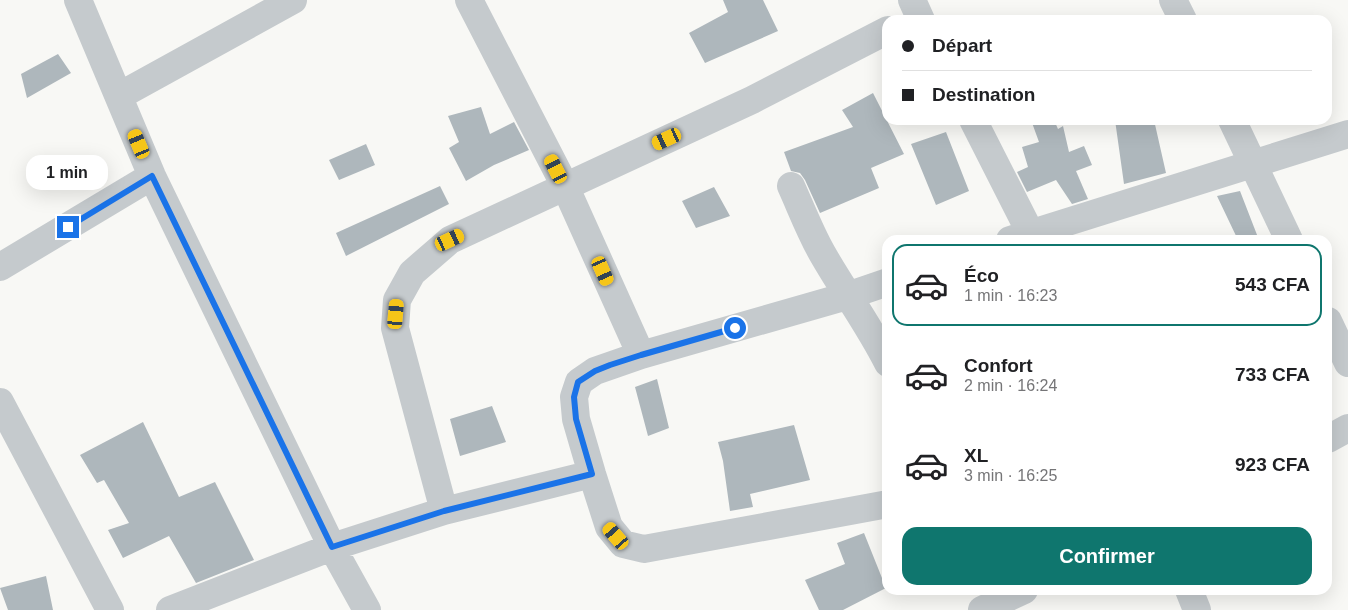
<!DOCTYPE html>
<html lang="fr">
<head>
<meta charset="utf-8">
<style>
	:root { --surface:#fff; --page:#f6f6f6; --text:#202124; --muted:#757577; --line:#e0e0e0; --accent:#0f766e }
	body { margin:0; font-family:Helvetica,sans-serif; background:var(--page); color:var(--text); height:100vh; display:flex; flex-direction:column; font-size:19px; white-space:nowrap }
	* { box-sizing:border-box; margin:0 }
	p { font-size:16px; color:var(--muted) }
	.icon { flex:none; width:28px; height:28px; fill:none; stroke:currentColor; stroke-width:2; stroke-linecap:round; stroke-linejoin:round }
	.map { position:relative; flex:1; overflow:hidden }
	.panel { position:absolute; left:882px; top:235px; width:450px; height:360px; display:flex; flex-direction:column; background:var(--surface); border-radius:15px; box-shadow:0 5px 20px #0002 }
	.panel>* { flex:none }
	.banner { position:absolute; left:882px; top:15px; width:450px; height:110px; border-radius:15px; box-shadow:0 5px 20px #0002; display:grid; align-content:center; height:110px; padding:0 20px; background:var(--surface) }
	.end { position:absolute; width:22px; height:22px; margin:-11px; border:6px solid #1a73e8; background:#fff; box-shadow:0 0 0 2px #fff }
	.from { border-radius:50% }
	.bubble { position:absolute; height:35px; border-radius:15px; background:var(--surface); box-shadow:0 5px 20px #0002; font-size:16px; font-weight:700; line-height:35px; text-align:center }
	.car { position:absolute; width:15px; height:30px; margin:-15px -8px; border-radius:6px; box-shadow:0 0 4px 1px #0007; background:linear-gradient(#f5c518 24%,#345 0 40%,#f5c518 0 76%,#345 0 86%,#f5c518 0) }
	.banner b { display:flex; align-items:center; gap:18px; height:48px; font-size:19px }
	.banner b+b { border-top:1px solid var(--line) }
	.banner i { width:12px; height:12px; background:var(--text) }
	ul { padding:9px 0 0; list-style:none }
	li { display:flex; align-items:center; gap:15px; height:82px; margin:0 10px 8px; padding:0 10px; border:2px solid transparent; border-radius:15px }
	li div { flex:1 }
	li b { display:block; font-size:19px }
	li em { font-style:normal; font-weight:700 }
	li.active { border-color:var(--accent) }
	li>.icon { width:45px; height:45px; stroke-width:1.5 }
	.button { display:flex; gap:10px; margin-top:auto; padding:10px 20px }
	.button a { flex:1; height:58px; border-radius:15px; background:var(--accent); color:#fff; font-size:20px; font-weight:700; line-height:58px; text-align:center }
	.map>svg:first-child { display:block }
</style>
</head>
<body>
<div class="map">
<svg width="1348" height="610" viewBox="0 0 1348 610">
	<rect width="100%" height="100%" fill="#f8f8f5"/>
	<!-- building -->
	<path fill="#aeb7bc" d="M723 0H763L778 31 705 63 689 33 728 12Z
		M58 54 71 73 27 98 21 74Z
		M873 93 904 154 871 168 879 188 820 213 805 180 800 173 791 171 784 152 853 127 842 110Z
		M481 107 490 134 514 122 529 150 494 165 466 181 449 148 459 142 448 116Z
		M1031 120H1054L1058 129 1063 126 1069 152 1084 146 1092 165 1076 171 1088 199 1072 204 1056 180 1027 192 1017 172 1028 167 1022 147 1039 142Z
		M1115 120H1154L1166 173 1124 184Z
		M946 132 969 191 936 205 911 144Z
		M366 144 375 165 339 180 329 160Z
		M440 186 449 204 346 256 336 233Z
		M714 187 730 216 696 228 682 201Z
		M1240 191 1259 240H1238L1217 196Z
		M657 379 669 428 648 436 635 387Z
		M492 406 506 442 460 456 450 419Z
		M143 422 179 497 215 482 254 560 196 583 169 536 123 558 108 530 129 523 104 480 97 483 80 455Z
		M794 425 810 480 750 494 753 507 730 511 723 461 718 442Z
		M864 533 886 588 843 610H819L805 580 845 564 837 543Z
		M46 576 53 610H8L0 588Z"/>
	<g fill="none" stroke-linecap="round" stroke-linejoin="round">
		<!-- street -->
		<path stroke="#c5cacd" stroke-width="28" d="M78 0 152 176 332 547 367 610
			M469 0 565 186 641 355
			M912 0 921 20
			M1173 0 1183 20
			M119 96 293 0
			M973 120 1034 240
			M1232 120 1289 240
			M791 186C801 208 810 232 822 253 843 290 869 325 888 363
			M1010 240 1348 134
			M0 267 152 176
			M888 282 847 296 641 355 595 371 579 382 574 397 576 419 592 474 609 527 623 544 644 549 888 504
			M1328 321 1348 363
			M0 402 110 610
			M1328 439 1348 428
			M444 511 395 328 397 300 412 273 450 240 752 100 888 30
			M1189 590 1197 610
			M170 610 332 547 444 511 592 474
			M982 610 1024 590"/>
	</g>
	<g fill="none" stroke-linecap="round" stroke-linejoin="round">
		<!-- route -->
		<path stroke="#1a73e8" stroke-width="6" d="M68 227 152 176 332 547 444 511 592 474 576 419 574 397 578 382 595 371 610 365 641 355 735 328"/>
	</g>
</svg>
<i class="end from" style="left:735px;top:328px"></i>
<i class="end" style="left:68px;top:227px"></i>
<div class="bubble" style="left:26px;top:155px;width:82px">1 min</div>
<i class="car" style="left:667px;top:139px;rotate:245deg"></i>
<i class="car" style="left:139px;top:144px;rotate:337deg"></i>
<i class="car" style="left:556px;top:169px;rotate:333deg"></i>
<i class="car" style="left:450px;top:240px;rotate:65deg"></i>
<i class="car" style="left:603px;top:271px;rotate:156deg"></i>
<i class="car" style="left:396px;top:314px;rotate:5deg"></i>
<i class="car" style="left:616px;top:536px;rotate:319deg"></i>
<div class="banner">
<b><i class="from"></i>Départ</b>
<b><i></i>Destination</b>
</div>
<section class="panel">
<ul>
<li class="active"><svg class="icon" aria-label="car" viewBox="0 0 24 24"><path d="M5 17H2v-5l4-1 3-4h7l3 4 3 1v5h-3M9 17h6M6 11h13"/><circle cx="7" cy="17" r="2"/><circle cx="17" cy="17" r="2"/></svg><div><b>Éco</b><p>1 min · 16:23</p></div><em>543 CFA</em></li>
<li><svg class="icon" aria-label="car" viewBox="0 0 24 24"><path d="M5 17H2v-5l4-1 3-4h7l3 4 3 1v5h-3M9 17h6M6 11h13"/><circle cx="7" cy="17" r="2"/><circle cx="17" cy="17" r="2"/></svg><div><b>Confort</b><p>2 min · 16:24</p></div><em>733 CFA</em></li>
<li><svg class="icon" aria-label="car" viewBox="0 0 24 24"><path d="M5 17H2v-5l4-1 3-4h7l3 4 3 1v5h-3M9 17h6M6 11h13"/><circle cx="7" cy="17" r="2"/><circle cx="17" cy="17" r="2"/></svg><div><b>XL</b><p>3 min · 16:25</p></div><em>923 CFA</em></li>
</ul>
<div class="button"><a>Confirmer</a></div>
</section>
</div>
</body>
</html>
